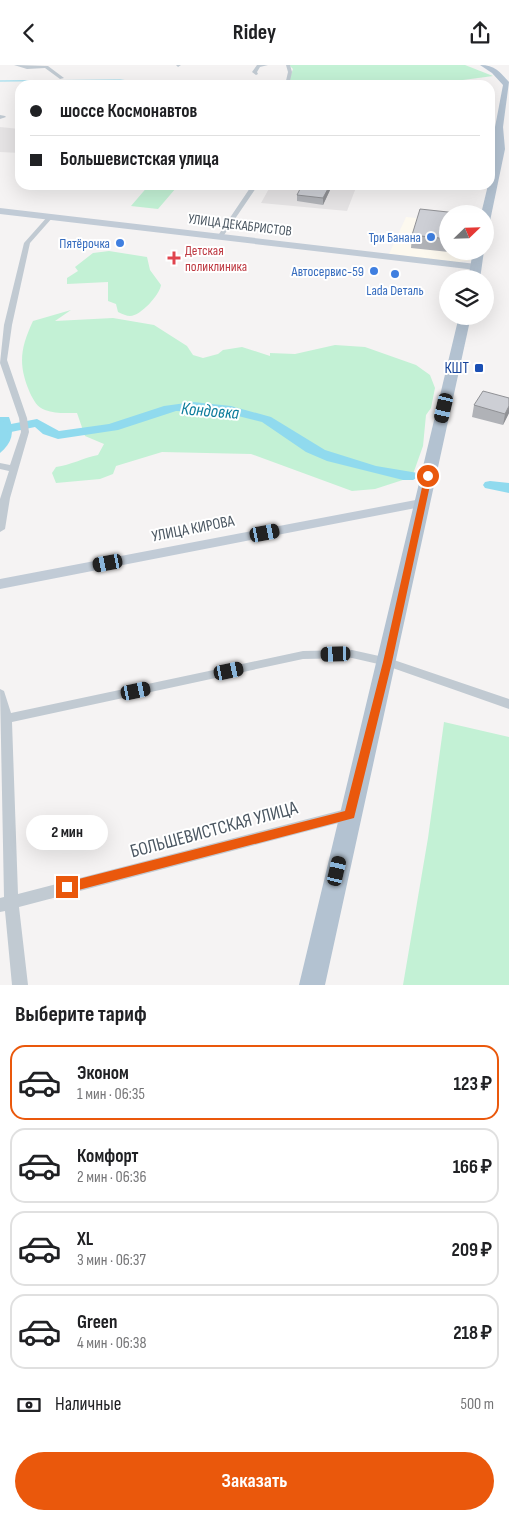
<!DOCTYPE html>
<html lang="ru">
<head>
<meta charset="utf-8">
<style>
	:root { --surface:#fff; --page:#f2f2f2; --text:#202124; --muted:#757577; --line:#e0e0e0; --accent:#ea580c }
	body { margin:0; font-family:"Sofia Sans Condensed",sans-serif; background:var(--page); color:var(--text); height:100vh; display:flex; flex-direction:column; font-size:19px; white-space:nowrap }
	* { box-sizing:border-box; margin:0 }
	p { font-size:16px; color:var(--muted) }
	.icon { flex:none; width:28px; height:28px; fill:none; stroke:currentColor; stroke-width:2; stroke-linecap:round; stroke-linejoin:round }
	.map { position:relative; height:920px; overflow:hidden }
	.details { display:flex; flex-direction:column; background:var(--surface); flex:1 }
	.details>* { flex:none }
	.guide { position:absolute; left:15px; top:15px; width:480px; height:110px; border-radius:15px; box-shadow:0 5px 20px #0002; display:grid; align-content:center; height:110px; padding:0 15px; background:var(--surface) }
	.needle { width:32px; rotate:67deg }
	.tools { position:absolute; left:439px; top:140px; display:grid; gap:10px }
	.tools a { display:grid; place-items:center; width:55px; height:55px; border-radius:50%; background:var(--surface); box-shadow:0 5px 20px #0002; font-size:25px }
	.end { position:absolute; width:22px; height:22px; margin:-11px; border:6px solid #ea580c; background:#fff; box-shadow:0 0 0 2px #fff }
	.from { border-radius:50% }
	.bubble { position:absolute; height:35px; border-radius:18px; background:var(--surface); box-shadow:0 5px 20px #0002; font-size:16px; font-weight:700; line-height:35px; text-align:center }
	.car { position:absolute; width:15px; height:30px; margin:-15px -8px; border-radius:6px; box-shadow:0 0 4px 1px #0007; background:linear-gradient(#222 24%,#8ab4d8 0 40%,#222 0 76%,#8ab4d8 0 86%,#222 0) }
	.guide b { display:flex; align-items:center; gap:18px; height:48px; font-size:19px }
	.guide b+b { border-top:1px solid var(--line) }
	.guide i { width:12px; height:12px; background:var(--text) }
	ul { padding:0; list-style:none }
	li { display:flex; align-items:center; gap:15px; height:75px; margin:0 10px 8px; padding:0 5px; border:2px solid var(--line); border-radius:15px }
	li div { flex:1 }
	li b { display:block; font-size:19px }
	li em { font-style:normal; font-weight:700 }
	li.on { border-color:var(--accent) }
	li>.icon { width:45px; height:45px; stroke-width:1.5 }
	h2 { padding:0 15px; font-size:22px; line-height:60px }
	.pay { display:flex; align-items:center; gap:12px; height:55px; padding:0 15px; font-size:19px }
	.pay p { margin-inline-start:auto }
	.action { display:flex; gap:10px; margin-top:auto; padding:10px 15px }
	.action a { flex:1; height:58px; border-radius:30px; background:var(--accent); color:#fff; font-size:20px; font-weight:700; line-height:58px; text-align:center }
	header { display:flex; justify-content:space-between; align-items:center; height:65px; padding:0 15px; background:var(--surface); font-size:22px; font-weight:700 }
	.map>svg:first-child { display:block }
</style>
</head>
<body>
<header><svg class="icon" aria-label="back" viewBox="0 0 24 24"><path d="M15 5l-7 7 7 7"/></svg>Ridey<svg class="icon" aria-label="share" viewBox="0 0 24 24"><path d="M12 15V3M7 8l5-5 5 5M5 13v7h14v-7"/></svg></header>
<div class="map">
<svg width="509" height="920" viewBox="0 0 509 920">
	<rect width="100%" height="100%" fill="#f5f3f3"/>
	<!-- commercial -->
	<path fill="#fdf9ef" d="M406 152 447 156 448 186H478L476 195 456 197 389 189Z"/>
	<!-- education -->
	<path fill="#e6e4e5" d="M0 62 20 64V88L0 87Z
		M271 120H357L347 146 261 138Z"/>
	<!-- green -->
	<path fill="#c3f1d5" d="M289 0H465L493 11 463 15 466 20H289L292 18H288L293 4Z
		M149 120 176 123 158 144 131 141Z
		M109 186 147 192 150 205 161 220C160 229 141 251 130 251 127 251 122 249 118 247L116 239 108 236V217L67 219V213L78 206 75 202 93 188Z
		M71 245 55 256 113 253 154 260 187 281 193 290 203 293 218 289 223 285 242 282 270 291V288L295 289 335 280 365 282 416 300 430 310 435 323 431 343 426 350 423 381 412 412 375 424 352 426 251 389 162 387 116 401 113 409 100 414 56 418 52 408 56 402C71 400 83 393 98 390L104 379 85 371 77 348C66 348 55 349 45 345 37 342 34 336 30 328 18 300 20 284 33 256Z
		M444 657 509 672V920H403L428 773Z"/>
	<!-- water -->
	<path fill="#90daee" d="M0 352H9C15 367 12 378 0 388Z"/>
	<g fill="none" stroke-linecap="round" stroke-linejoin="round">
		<!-- stream -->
		<path stroke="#90daee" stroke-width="1" d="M0 16 120 15 167 20
			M490 41H493"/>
		<!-- river -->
		<path fill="#90daee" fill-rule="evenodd" d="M193 337 231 341 271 352 325 385 376 401 418 408 420 411 413 415H403L327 396 306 387 262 357 222 347 176 346 118 365 58 374 43 369 35 362 11 367 0 364V356L11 359 37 354 59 366 109 359 164 341Z
			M490 416 509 418V428L485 423 483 420 485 417Z"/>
		<!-- street -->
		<path fill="#c1cad2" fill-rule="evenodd" d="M14 0 48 1 64 13 60 14 45 3 27 4Z
			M176 0H181L178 2Z
			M257 0H268L260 2 257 7 258 9 256 10 252 7Z
			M286 0H290L292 7 289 20H285L288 7Z
			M126 17 136 19V20L124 19Z
			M0 50 5 51 6 52 0 54Z
			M490 73 503 76 500 78 490 77Z
			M252 120H258L222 173H218L217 172Z
			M50 150 53 152 30 178 12 260 7 295 27 353 29 367 10 433 5 464 0 467V434L9 406 0 404V398L10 400 21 367 19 353 0 298 4 260 24 178 48 151Z
			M352 585 388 593 509 634V644L387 601 352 593 303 594 12 657 18 829 350 743 355 745 357 749 355 753 350 755 19 842 28 920H12L5 846 0 847V833L4 832 0 624 4 626 11 648 303 586Z"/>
		<!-- secondary -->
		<path fill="#c1cbd6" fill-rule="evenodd" d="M0 143 476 199 481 202 476 205 0 149Z
			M421 434 428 438 426 441 0 524V514Z"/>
		<!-- primary -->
		<path fill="#b3c2d1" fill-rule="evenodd" d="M480 0C495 0 500 7 509 17L503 62 505 84 490 156 485 159V149H481L488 120H490L495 84V62L503 20 492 8Z
			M473 186H484L480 214H468Z
			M459 251H471L325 920H299Z"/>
	</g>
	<!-- wall -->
	<path fill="#b0b2b7" d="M330 125 323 140 297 136V130Z
		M448 149V186H449V187L411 183 412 170Z
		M509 333V348L503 360 472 352 474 340Z"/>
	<!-- shaded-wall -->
	<path fill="#909195" d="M330 120V125L323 140V133Z
		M509 341V348L503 360 505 349Z"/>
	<!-- building -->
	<path fill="#cdcfd5" stroke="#909195" d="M302 120H330L323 133 297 130Z
		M420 144 457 148 456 149H448V174L412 170Z
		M483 326 509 333V341L505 349 474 340Z"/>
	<!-- route -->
	<path fill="#ea580c" d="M425 409 432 411 392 597 354 753 67 828 63 826 62 822 67 817 345 746 383 597Z"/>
	<!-- markers -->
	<g fill="#3f7fe0" stroke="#fff" stroke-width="2">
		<circle cx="431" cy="172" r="5"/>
		<circle cx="120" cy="178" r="5"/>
		<circle cx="374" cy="206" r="5"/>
		<circle cx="395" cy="209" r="5"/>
	</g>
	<path fill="#e0444e" stroke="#fff" stroke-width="2" d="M171.5 185.5h5v5h5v5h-5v5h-5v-5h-5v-5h5z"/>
	<rect fill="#1a4fb4" stroke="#fff" stroke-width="2" x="474" y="298" width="10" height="10" rx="2.5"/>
	<g text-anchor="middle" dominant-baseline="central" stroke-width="4" stroke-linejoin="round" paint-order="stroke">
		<!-- far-street labels -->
		<g font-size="14" fill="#4a5661" stroke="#fff">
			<text transform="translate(240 160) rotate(7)">УЛИЦА ДЕКАБРИСТОВ</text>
		</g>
		<!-- far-shop labels -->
		<g font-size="14" fill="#366cbe" stroke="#fff" text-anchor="end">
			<text x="421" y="172">Три Банана</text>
			<text x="110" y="178">Пятёрочка</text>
			<text x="364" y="206">Автосервис-59</text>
			<text x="395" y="225" text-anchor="middle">Lada Dеталь</text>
		</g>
		<!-- far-health labels -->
		<g font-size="14" fill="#be3a42" stroke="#fff" text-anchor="start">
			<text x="185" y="185">Детская<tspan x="185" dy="16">поликлиника</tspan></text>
		</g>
		<!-- transit labels -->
		<g font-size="16" fill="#164399" stroke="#fff" text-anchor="end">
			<text x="469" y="303">КШТ</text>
		</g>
		<!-- street labels -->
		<g font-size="16" fill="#4a5661" stroke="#fff">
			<text transform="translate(193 464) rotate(-11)">УЛИЦА КИРОВА</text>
		</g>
		<!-- water labels -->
		<g font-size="18" font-style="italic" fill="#0c7c9b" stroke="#fff">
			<text transform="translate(210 346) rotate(5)">Кондовка</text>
		</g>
		<!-- near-street labels -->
		<g font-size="19" fill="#4a5661" stroke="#fff">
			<text transform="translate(214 765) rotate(-15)">БОЛЬШЕВИСТСКАЯ УЛИЦА</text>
		</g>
	</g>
</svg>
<div class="tools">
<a><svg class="needle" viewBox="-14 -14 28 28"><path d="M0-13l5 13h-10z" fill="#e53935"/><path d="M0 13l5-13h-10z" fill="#757577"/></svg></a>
<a><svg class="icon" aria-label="layers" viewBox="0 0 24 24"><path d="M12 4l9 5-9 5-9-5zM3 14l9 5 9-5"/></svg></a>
</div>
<i class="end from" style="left:428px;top:411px"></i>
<i class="end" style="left:67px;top:822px"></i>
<div class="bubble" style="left:26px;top:750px;width:82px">2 мин</div>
<i class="car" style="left:444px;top:343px;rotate:193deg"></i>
<i class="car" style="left:265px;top:468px;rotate:79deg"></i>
<i class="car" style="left:108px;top:498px;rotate:259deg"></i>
<i class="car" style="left:336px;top:589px;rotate:268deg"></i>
<i class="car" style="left:229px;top:606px;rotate:78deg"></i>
<i class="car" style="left:136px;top:626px;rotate:78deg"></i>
<i class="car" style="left:337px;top:806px;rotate:13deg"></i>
<div class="guide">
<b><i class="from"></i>шоссе Космонавтов</b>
<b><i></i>Большевистская улица</b>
</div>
</div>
<section class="details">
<h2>Выберите тариф</h2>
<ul>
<li class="on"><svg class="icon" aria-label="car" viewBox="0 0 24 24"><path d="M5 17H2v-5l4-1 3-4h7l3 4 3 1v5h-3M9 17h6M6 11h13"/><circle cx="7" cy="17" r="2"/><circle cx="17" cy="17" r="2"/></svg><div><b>Эконом</b><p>1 мин · 06:35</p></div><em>123 ₽</em></li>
<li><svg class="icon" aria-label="car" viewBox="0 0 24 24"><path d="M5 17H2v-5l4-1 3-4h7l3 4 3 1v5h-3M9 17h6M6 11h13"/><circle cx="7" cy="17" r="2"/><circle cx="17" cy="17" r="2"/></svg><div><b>Комфорт</b><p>2 мин · 06:36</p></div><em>166 ₽</em></li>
<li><svg class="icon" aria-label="car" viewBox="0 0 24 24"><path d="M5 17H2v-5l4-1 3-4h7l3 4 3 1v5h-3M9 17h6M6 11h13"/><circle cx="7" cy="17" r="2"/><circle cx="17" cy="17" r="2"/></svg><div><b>XL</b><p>3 мин · 06:37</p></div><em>209 ₽</em></li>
<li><svg class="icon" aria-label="car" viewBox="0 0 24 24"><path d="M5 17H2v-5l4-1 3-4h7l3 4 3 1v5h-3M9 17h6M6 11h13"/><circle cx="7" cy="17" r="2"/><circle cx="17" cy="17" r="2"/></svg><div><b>Green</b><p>4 мин · 06:38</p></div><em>218 ₽</em></li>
</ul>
<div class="pay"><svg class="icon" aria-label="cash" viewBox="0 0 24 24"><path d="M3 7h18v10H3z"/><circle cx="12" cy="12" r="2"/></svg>Наличные<p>500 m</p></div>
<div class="action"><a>Заказать</a></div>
</section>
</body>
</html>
